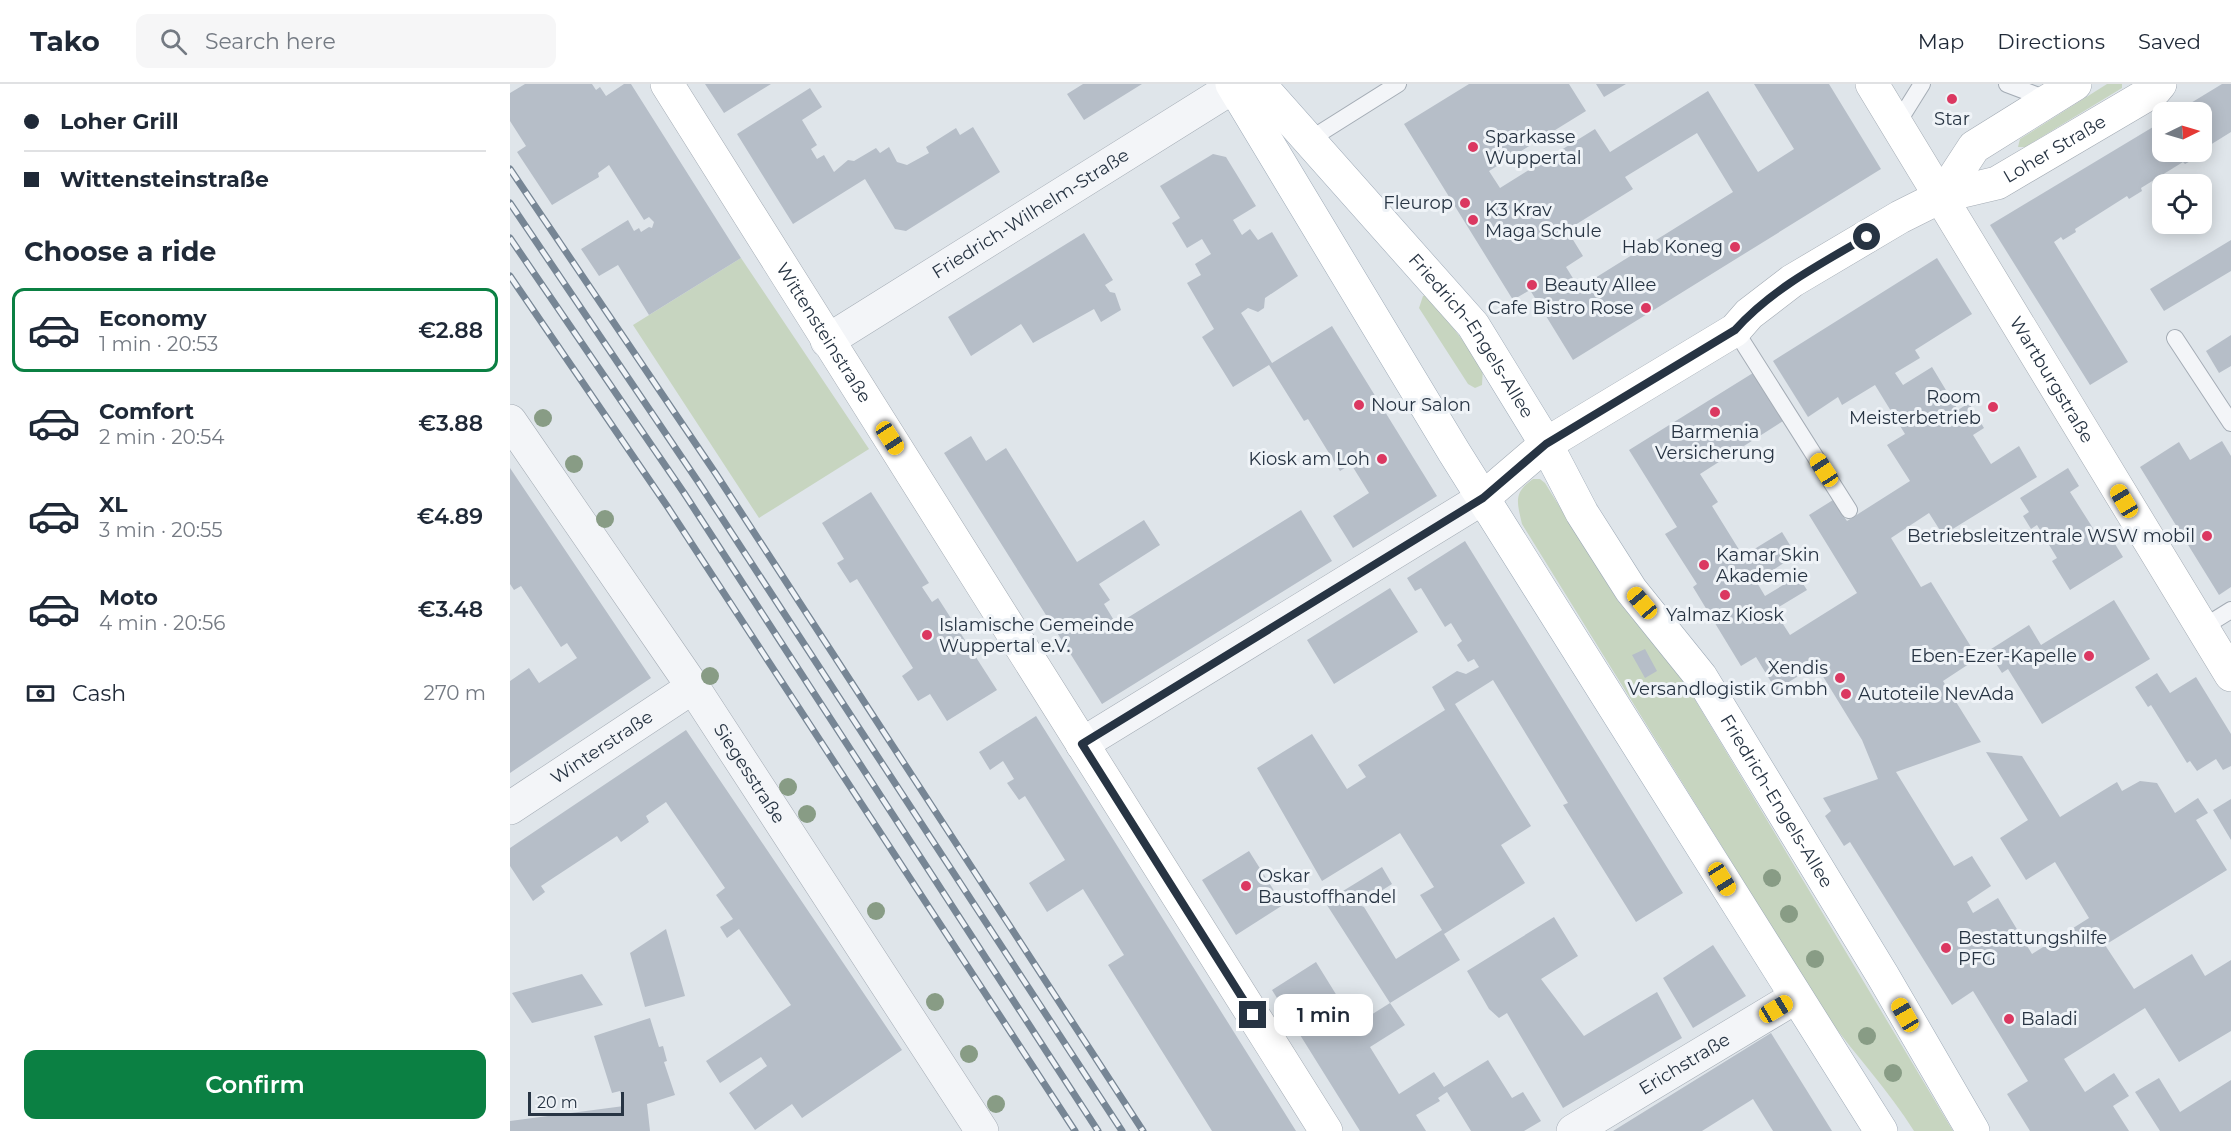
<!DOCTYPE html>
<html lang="en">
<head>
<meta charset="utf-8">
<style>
	:root { --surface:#fff; --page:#f6f6f7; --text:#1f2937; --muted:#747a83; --line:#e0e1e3; --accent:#0b8043 }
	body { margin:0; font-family:Montserrat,sans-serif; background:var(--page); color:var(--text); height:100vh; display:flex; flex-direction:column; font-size:22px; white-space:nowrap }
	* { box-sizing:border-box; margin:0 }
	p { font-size:20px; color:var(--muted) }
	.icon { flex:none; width:33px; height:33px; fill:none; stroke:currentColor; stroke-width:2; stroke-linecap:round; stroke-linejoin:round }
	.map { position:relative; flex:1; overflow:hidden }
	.side { display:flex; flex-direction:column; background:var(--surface); width:510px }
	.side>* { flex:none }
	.top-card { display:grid; align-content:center; height:132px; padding:0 24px; background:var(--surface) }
	.needle { width:39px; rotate:85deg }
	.fabs { position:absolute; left:1642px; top:18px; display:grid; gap:12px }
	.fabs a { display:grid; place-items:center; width:60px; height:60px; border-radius:12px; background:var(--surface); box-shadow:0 3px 15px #0003; font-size:30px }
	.scale { position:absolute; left:18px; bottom:15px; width:96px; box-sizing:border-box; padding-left:6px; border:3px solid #273443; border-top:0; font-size:16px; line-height:21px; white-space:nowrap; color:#273443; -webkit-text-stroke:4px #eff3f7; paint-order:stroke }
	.end { position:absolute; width:27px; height:27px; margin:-14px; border:8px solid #273443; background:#fff; box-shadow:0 0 0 3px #fff }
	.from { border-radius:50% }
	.bubble { position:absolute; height:42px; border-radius:12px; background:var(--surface); box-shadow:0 3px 15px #0003; font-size:20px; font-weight:600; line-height:42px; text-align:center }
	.car { position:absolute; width:18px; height:36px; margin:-18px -9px; border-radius:8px; box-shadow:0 0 4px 2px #0007; background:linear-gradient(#f5c518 24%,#345 0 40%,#f5c518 0 76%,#345 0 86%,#f5c518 0) }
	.top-card b { display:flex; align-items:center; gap:21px; height:57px; font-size:22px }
	.top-card b+b { border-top:2px solid var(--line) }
	.top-card i { width:15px; height:15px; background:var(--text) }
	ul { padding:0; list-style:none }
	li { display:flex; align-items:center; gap:18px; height:84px; margin:0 12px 9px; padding:0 12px; border:3px solid transparent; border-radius:12px }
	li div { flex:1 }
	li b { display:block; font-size:22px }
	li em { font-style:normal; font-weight:600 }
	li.selected { border-color:var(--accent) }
	li>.icon { width:54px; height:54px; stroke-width:1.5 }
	h2 { padding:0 24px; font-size:27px; line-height:72px }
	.pay { display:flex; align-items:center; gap:15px; height:66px; padding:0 24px; font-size:22px }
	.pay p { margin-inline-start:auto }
	.cta { display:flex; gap:12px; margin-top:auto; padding:12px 24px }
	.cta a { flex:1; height:69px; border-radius:12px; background:var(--accent); color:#fff; font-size:24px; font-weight:600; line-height:69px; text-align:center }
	header { display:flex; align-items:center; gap:36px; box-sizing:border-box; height:84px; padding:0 30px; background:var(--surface); border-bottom:2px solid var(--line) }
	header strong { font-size:28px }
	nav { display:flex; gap:33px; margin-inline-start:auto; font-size:21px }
	.search { width:420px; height:54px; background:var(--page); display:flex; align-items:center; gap:15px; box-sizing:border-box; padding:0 21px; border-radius:12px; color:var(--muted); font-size:22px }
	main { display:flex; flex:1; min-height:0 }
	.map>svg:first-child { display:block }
</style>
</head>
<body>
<header>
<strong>Tako</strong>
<div class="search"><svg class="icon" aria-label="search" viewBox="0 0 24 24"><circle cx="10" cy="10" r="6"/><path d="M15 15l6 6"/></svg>Search here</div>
<nav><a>Map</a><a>Directions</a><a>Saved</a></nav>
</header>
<main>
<section class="side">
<div class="top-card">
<b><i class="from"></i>Loher Grill</b>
<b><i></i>Wittensteinstraße</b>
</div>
<h2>Choose a ride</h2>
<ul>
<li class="selected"><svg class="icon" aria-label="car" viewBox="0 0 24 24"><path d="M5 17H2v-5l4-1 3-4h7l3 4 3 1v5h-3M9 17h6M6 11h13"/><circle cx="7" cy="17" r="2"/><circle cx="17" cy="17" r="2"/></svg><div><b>Economy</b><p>1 min · 20:53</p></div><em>€2.88</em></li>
<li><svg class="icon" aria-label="car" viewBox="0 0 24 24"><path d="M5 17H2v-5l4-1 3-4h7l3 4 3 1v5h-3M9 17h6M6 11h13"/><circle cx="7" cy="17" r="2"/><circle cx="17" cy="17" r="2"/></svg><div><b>Comfort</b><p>2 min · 20:54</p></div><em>€3.88</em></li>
<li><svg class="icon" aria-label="car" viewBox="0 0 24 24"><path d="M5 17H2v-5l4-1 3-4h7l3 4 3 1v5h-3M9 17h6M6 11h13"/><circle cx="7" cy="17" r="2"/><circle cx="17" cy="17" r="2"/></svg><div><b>XL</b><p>3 min · 20:55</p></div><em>€4.89</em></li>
<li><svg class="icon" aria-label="car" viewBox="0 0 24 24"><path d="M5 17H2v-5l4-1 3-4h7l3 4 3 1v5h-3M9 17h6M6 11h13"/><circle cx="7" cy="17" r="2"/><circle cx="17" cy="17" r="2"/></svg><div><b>Moto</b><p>4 min · 20:56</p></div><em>€3.48</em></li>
</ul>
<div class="pay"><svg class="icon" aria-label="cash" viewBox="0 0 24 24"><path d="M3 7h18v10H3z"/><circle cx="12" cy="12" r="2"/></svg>Cash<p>270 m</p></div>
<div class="cta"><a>Confirm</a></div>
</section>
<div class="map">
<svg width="1721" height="1047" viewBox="0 0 1721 1047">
	<rect width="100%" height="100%" fill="#dfe5ea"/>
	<!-- green -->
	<path fill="#c7d5c0" d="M1597 0H1612V4L1515 63H1508L1510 55Z
		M231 174 359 365 249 434 123 241Z
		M918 211 973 283 972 301 965 304 958 300 909 224 913 212Z
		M1023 395H1030L1035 399 1108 517 1172 594 1443 1047H1404C1379 1007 1347 973 1319 935L1012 440C1007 418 1003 409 1023 395Z"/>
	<!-- building -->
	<path fill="#b6bec8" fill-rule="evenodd" d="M15 0H82L86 6 90 3 96 12 114 0H121L231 174 139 231 108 181 89 192 71 165 118 136 124 147 129 144 131 148 139 143 142 144 144 138 139 133 134 136 99 81 88 89 89 93 42 121 7 68 16 62 0 37V9Z
		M195 0H261L214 29Z
		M573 0H632L574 36 557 10Z
		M959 0H1059L1076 27 979 87 990 104 1085 45 1100 68 1198 7 1248 88 1284 65 1244 0H1319L1371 85 1063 276 1020 206 1003 216 894 40ZM1187 49 1223 108 1069 204 1056 183 1073 172 1057 146 1123 105 1115 93Z
		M1086 0H1116L1094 13Z
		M1712 0H1721V48L1692 66V28H1666Z
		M300 4 312 23 292 36 307 61 301 65 307 75 314 71 324 88 338 76 344 77 366 64 370 69 379 63 387 78 397 81 419 69 416 63 446 44 450 51 463 43 490 88 396 147 385 145 355 95 283 140 227 50Z
		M1653 37V68H1690L1686 70 1688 73 1675 80 1673 78 1631 104 1632 107 1619 115 1617 112 1565 145 1566 148 1553 156 1551 153 1544 158 1618 278 1580 301 1480 141Z
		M703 70 716 73 746 122 723 136 732 151 740 145 748 156 762 148 788 192 755 214 754 224 748 228 738 224 731 229 762 279 822 242 927 412 843 464 823 432 859 409 841 380 830 387 798 335 794 337 759 281 723 303 692 253 704 245 677 199 691 191 685 180 701 170 692 155 677 164 662 139 670 134 650 102Z
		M574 149 603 196 595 201 600 208 605 209 611 226 591 238 584 225 523 259 511 240 461 272 438 233Z
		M1721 156V187L1654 227 1640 205Z
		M1427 174 1462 230 1405 266 1410 274 1385 289 1393 301 1422 283 1448 326 1459 319 1474 344 1463 351 1481 380 1509 362 1527 393 1433 451 1419 429 1381 454 1411 503 1421 498 1468 574 1433 597 1471 658 1386 688 1444 782 1462 772 1481 802 1457 818 1463 829 1488 814 1522 870 1579 834 1545 778 1516 796 1490 754 1518 736 1476 668 1512 672 1550 733 1607 698 1612 707 1630 697 1647 699 1665 729 1688 714 1698 729 1686 736 1717 786 1595 861 1624 905 1682 870 1695 892 1721 876V947L1669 978 1635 924 1554 975 1575 1008 1604 989 1619 1012 1603 1022 1619 1047H1520L1497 1010 1518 997 1463 907 1442 921 1340 758 1334 762 1315 732 1321 727 1313 714 1368 695 1352 656 1306 581 1266 606 1246 573 1231 582 1183 503 1187 500 1155 450 1167 443 1119 366 1243 289 1273 337 1190 390 1208 418 1202 422 1233 472 1272 448 1286 471 1246 497 1255 512 1288 492 1297 506 1264 526 1280 551 1347 509 1299 431 1323 416 1337 437 1400 397 1377 361 1395 350 1365 301 1332 321 1328 313 1298 333 1263 277Z
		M1721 251V282L1709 289 1696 267Z
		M461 352 476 377 496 364 567 478 634 436 650 461 589 500 600 516 594 520 608 543 614 536 791 426 822 477 592 620 434 369Z
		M1712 357 1721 372V503L1709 511 1630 383 1669 358 1680 376Z
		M0 384 141 594 0 689V597L19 584 29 599 67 574 57 559 51 563 11 502 4 506 0 500Z
		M1558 384 1569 402 1560 408 1593 460 1602 455 1613 473 1560 506 1542 477 1547 474 1527 441 1521 445 1513 432 1519 428 1510 414Z
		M361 408 419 499 412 503 422 518 428 514 487 606 437 637 420 610 408 617 392 592 403 584 347 495 340 499 327 479 334 475 312 439Z
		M955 457 1173 809 1126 838 1053 721 1058 719 983 596 945 620 1021 742 991 761 1015 799 934 850 950 876 880 919 815 818 872 783 882 800 849 821 854 823 886 875 932 846 910 811 924 803 890 749 812 797 747 684 802 650 837 705 856 693 848 681 935 626 922 603 947 587 956 590 969 583 964 575 958 578 947 561 952 557 941 539 935 543 911 504 905 507 897 494Z
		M880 504 908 548 824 600 797 556Z
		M1604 516 1640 575 1532 640 1498 585 1492 589 1478 567 1519 541 1531 561Z
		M1135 565 1147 587 1135 594 1122 571Z
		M1647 589 1660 609 1686 593 1721 650V682L1713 686 1706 675 1687 687 1680 677 1677 679 1641 621 1638 623 1625 603Z
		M526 632 658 843 786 1047H702L598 881 614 871 573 805 537 828 519 799 555 776 515 712 509 716 497 699 504 695 493 677 480 686 469 668Z
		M176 646 392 966 292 1034 282 1020 245 1046 219 1009 257 982 251 973 210 999 196 977 281 921 229 845 217 854 210 843 223 835 206 811 215 804 156 718 136 732 139 738 111 758 107 752 31 802 35 808 23 817 0 782V764Z
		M1721 715V756L1703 726Z
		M739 767 773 821 726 851 692 796Z
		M1044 833 1068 872 1031 895 1074 952 1147 908 1172 954 1053 1024 997 929 989 934 979 925 957 887Z
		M156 845 175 912 135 923 120 869Z
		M1203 861 1236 912 1183 944 1153 894Z
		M806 878 845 941 880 919 895 941 860 963 889 1010 924 988 934 1003 978 976 1002 1014 1013 1008 1031 1037 1014 1047H961L937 1008 928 1014 930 1017 906 1031 916 1047H850L762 906Z
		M72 890 93 921 22 939 2 909Z
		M140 934 149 963 153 962 157 977 154 978 165 1011 137 1020 140 1047H0V1037L114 1022 110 1007 102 1009 84 952Z
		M1261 949 1322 1047H1263L1243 1015 1192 1047H1103Z
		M1649 994 1670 1028 1721 996V1047H1650L1625 1008Z"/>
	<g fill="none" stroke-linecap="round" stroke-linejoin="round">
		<!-- lane casing -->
		<g stroke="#a4acb5" stroke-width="18">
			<path id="lane" d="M1497 0 1539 16
				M1387 40 1412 0
				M799 56 888 0
				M1225 246 1339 426
				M1665 254 1721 339
				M1692 544 1721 526"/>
		</g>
		<!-- street casing -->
		<g stroke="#a4acb5" stroke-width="34">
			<g id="street">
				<path id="s1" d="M317 257 723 3"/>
				<path id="s2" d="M0 337 183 603 472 1047"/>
				<path d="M572 660 973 414"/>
				<path id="s3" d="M0 724 183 603"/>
				<path id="s4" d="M1063 1047 1286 913"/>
			</g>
		</g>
		<!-- secondary casing -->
		<g stroke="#a4acb5" stroke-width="34">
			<g id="secondary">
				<path id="s5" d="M157 0 816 1047"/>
				<path id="s6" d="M1362 0 1721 591"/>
				<path d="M1432 112 1464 63 1565 0"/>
				<path id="s7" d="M973 414 1036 360 1225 246 1239 230 1282 197 1390 133 1432 112 1487 99 1645 6 1650 0"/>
			</g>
		</g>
		<!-- primary casing -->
		<g stroke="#9eaab7" stroke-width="34">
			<g id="primary">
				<path d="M722 0 944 368 1371 1047"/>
				<path id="s8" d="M749 0 963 241 1036 360 1072 429 1121 506 1191 593 1373 892 1463 1047"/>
			</g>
		</g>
		<!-- lane -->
		<use href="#lane" stroke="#f3f5f8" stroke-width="16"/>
		<!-- street -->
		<use href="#street" stroke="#f3f5f8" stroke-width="33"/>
		<!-- secondary -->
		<use href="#secondary" stroke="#fff" stroke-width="33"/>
		<!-- primary -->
		<use href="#primary" stroke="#fff" stroke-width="33"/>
		<!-- rail casing -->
		<g stroke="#778695" stroke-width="7">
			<path id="rail" d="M0 85 206 390 633 1047
				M0 119 189 399 612 1047
				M0 154 174 409 588 1047
				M0 192 157 422 565 1047"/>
		</g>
		<!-- rail -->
		<use href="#rail" stroke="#eff3f7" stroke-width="4.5" stroke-dasharray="14" stroke-linecap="butt"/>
	</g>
	<!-- trees -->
	<g fill="#889c85">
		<circle cx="33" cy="334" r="9"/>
		<circle cx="64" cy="380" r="9"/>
		<circle cx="95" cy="435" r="9"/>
		<circle cx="200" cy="592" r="9"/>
		<circle cx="278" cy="703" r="9"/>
		<circle cx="297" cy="730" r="9"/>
		<circle cx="1262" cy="794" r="9"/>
		<circle cx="366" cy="827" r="9"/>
		<circle cx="1279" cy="830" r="9"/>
		<circle cx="1305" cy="875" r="9"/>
		<circle cx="425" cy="918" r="9"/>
		<circle cx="1357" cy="952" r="9"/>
		<circle cx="459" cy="970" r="9"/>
		<circle cx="1383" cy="989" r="9"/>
		<circle cx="486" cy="1020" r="9"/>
	</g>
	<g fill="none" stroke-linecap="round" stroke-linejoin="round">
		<!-- route -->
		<path stroke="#273443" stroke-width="8" d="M743 931 572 660 973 414 1036 360 1225 246C1262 205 1310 180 1357 153"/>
	</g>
	<!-- markers -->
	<g fill="#db3861" stroke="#eff3f7" stroke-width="2">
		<circle cx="1442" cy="15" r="6"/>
		<circle cx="963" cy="63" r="6"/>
		<circle cx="955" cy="119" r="6"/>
		<circle cx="963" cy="136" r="6"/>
		<circle cx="1225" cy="163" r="6"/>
		<circle cx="1022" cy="201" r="6"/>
		<circle cx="1136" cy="224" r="6"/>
		<circle cx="849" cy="321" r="6"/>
		<circle cx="1483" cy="323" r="6"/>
		<circle cx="1205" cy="328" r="6"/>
		<circle cx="872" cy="375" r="6"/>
		<circle cx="1697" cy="452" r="6"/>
		<circle cx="1194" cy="481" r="6"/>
		<circle cx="1215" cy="511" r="6"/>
		<circle cx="417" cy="551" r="6"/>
		<circle cx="1579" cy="572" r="6"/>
		<circle cx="1330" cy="594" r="6"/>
		<circle cx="1336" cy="610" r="6"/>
		<circle cx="736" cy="802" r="6"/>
		<circle cx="1436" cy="864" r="6"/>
		<circle cx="1499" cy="935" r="6"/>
	</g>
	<g text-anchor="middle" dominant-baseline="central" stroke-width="6" stroke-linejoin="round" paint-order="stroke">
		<!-- poi labels -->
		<g font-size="18" fill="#273443" stroke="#eff3f7" text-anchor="start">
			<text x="1442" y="35" text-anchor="middle">Star</text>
			<text x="975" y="53">Sparkasse<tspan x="975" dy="21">Wuppertal</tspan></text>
			<text x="943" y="119" text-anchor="end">Fleurop</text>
			<text x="975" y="126">K3 Krav<tspan x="975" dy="21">Maga Schule</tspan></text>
			<text x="1213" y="163" text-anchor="end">Hab Koneg</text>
			<text x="1034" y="201">Beauty Allee</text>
			<text x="1124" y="224" text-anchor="end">Cafe Bistro Rose</text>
			<text x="1471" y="313" text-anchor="end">Room<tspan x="1471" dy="21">Meisterbetrieb</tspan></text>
			<text x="861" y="321">Nour Salon</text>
			<text x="1205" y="348" text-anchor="middle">Barmenia<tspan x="1205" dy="21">Versicherung</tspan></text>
			<text x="860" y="375" text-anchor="end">Kiosk am Loh</text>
			<text x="1685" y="452" text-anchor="end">Betriebsleitzentrale WSW mobil</text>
			<text x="1206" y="471">Kamar Skin<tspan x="1206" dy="21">Akademie</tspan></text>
			<text x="1215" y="531" text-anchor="middle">Yalmaz Kiosk</text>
			<text x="429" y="541">Islamische Gemeinde<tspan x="429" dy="21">Wuppertal e.V.</tspan></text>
			<text x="1567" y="572" text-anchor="end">Eben-Ezer-Kapelle</text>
			<text x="1318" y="584" text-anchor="end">Xendis<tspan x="1318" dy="21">Versandlogistik Gmbh</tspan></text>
			<text x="1348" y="610">Autoteile NevAda</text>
			<text x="748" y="792">Oskar<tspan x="748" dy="21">Baustoffhandel</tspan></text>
			<text x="1448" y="854">Bestattungshilfe<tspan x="1448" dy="21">PFG</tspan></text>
			<text x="1511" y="935">Baladi</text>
		</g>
		<!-- street labels -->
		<g font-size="18" fill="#273443" stroke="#eff3f7">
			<text stroke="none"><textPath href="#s7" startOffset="675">Loher Straße</textPath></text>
			<text stroke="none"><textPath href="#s1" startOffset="240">Friedrich-Wilhelm-Straße</textPath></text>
			<text stroke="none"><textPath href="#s5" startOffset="294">Wittensteinstraße</textPath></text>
			<text stroke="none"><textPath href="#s8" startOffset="330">Friedrich-Engels-Allee</textPath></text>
			<text stroke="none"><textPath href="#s6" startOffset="346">Wartburgstraße</textPath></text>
			<text stroke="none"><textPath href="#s3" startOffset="110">Winterstraße</textPath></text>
			<text stroke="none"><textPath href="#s2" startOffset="426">Siegesstraße</textPath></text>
			<text stroke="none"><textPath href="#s8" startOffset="888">Friedrich-Engels-Allee</textPath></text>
			<text stroke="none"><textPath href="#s4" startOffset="130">Erichstraße</textPath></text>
		</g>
	</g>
</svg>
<div class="fabs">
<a><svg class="needle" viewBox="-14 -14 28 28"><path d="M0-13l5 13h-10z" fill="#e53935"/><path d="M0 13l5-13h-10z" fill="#747a83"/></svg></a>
<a><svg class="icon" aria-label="locate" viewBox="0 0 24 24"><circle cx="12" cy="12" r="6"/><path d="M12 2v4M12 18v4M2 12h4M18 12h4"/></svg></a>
</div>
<div class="scale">20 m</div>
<i class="end from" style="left:1357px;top:153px"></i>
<i class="end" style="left:743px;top:931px"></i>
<div class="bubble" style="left:764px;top:910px;width:99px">1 min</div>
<i class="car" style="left:380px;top:354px;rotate:147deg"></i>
<i class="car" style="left:1314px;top:386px;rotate:327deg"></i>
<i class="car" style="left:1614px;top:417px;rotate:329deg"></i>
<i class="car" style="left:1132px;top:519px;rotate:320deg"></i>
<i class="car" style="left:1212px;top:795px;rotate:148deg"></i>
<i class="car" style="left:1266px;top:925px;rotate:59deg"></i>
<i class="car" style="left:1395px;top:931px;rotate:330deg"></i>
</div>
</main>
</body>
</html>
